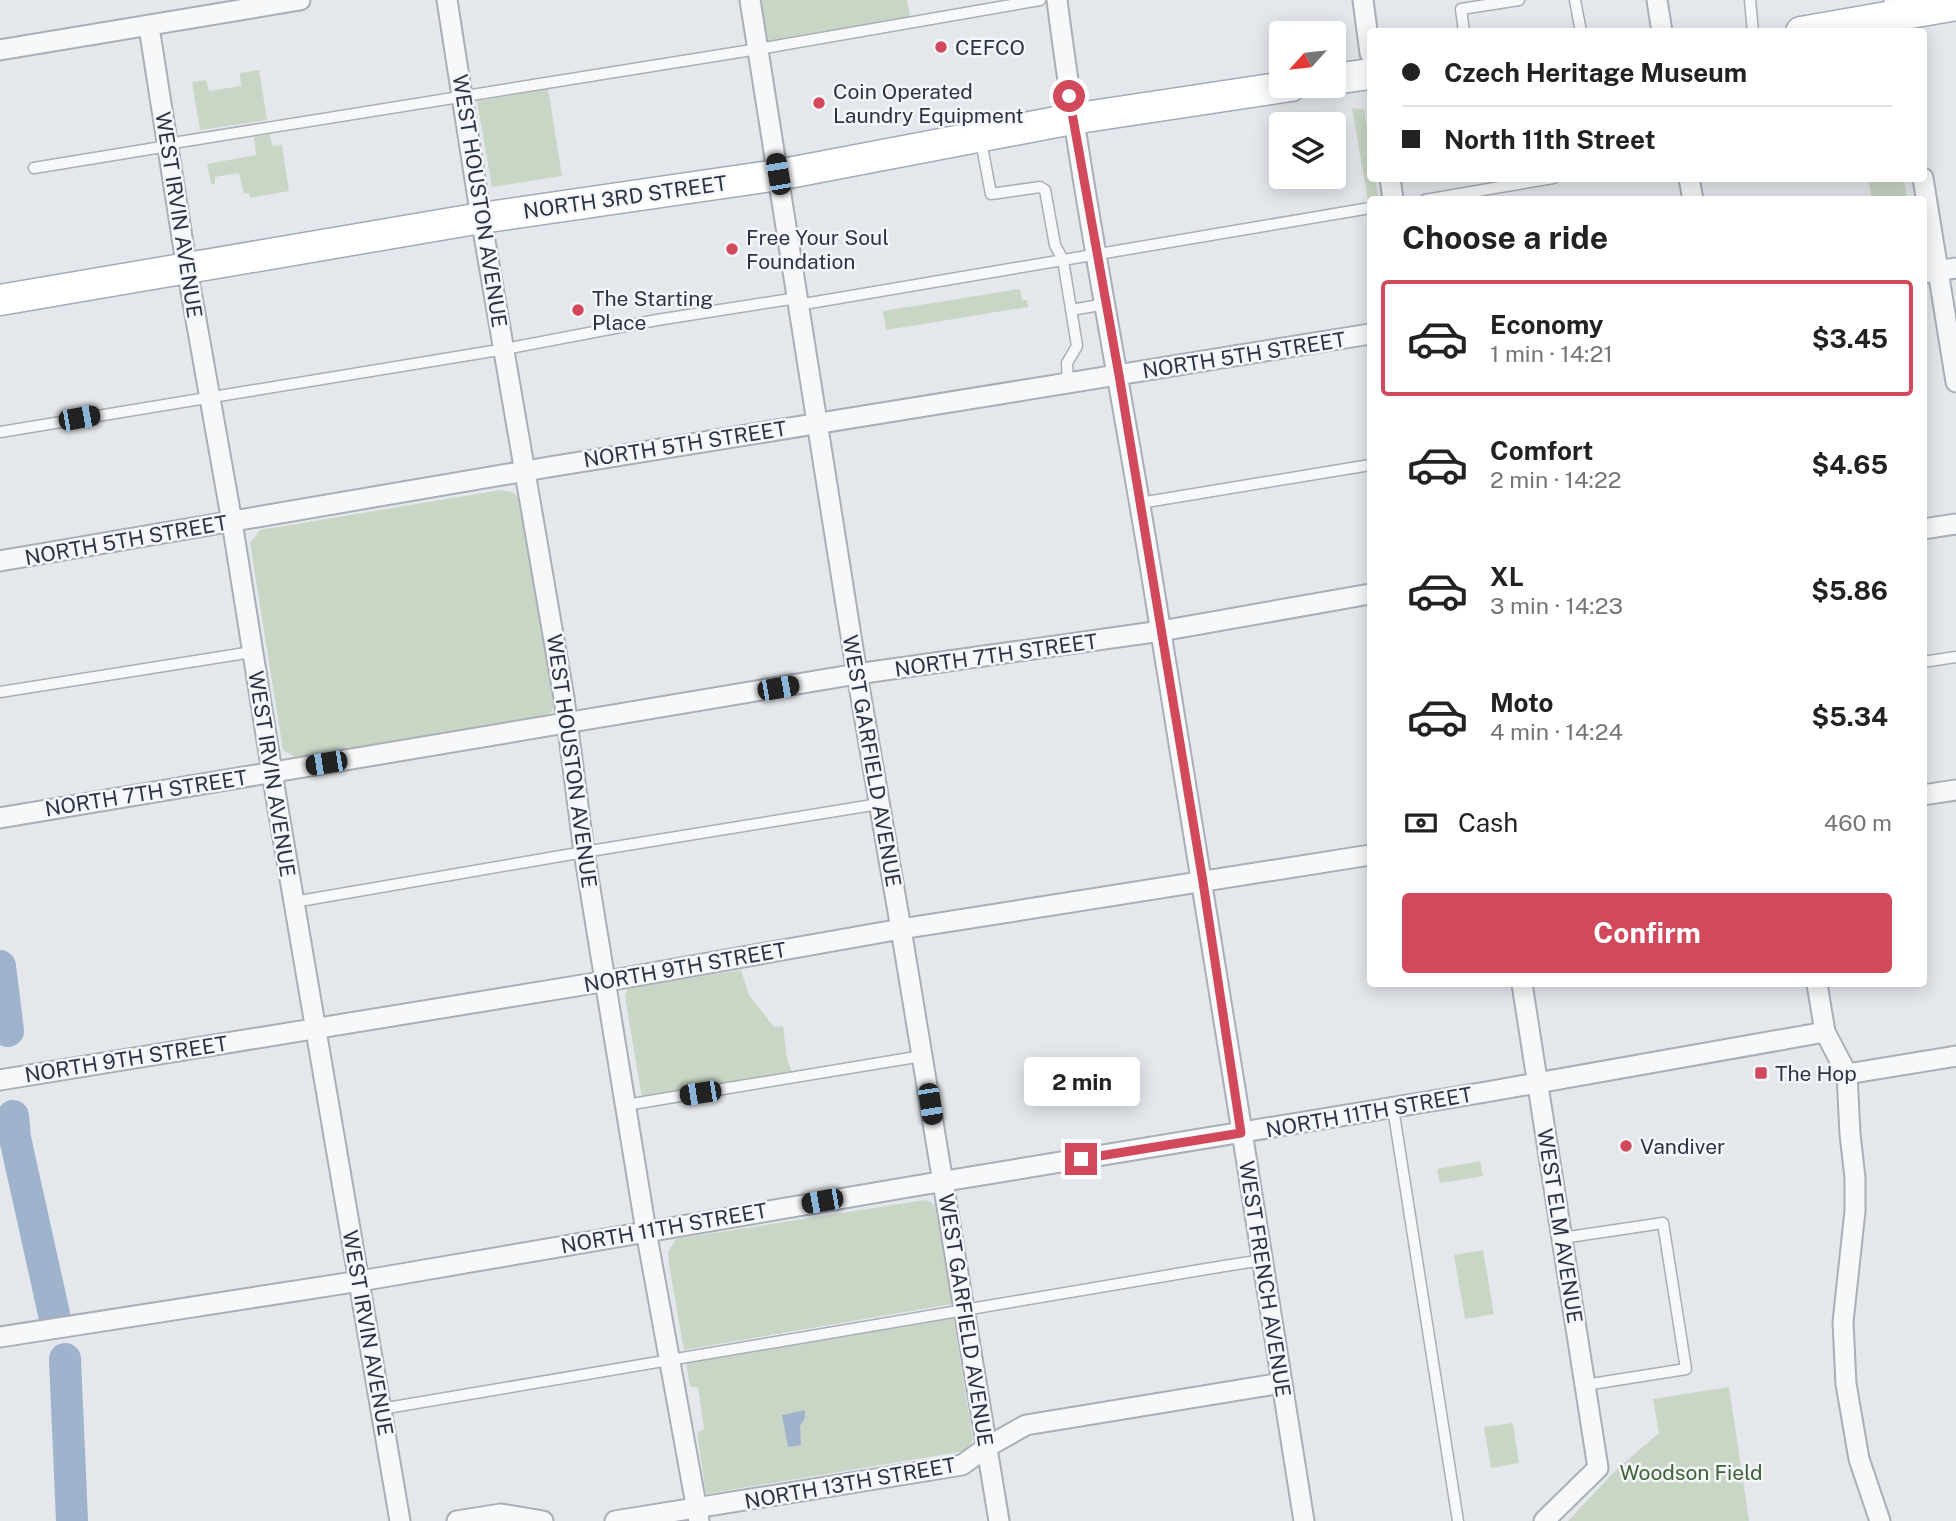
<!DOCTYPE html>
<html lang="en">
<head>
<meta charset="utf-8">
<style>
	:root { --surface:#fff; --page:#f2f2f2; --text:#222; --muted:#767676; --line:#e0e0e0; --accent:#d1495b }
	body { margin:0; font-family:"Public Sans",sans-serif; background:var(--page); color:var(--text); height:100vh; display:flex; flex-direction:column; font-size:26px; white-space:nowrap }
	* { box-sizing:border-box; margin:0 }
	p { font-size:23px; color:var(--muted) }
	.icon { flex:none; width:38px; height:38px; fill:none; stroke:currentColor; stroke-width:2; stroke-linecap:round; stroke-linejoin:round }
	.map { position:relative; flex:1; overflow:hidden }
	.side { position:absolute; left:1367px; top:196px; width:560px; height:791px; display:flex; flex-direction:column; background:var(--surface); border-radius:7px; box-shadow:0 4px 18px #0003 }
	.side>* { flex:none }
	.banner { position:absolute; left:1367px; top:28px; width:560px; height:154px; border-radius:7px; box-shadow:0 4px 18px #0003; display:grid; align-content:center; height:154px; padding:0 35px; background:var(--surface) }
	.needle { width:46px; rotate:243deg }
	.controls { position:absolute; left:1269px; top:21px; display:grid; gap:14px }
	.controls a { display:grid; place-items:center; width:77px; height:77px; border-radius:7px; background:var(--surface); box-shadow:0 4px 18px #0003; font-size:35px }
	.end { position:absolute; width:32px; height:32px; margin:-16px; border:9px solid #d1495b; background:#fff; box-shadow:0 0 0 4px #fff }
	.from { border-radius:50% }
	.bubble { position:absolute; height:49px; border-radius:7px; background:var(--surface); box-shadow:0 4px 18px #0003; font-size:23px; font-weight:700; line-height:49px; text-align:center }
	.car { position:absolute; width:21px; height:42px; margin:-21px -10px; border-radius:9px; box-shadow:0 0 5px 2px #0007; background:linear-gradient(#222 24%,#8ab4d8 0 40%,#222 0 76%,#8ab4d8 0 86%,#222 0) }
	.banner b { display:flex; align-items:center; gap:24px; height:66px; font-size:26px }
	.banner b+b { border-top:2px solid var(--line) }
	.banner i { width:18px; height:18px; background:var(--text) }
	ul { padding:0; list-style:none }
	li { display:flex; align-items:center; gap:21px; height:116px; margin:0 14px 10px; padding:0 21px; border:4px solid transparent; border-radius:7px }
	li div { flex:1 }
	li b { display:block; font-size:26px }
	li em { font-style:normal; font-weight:700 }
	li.on { border-color:var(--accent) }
	li>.icon { width:63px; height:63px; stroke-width:1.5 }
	h2 { padding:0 35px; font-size:32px; line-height:84px }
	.pay { display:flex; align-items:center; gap:18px; height:77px; padding:0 35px; font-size:26px }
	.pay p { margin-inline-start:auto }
	.primary-button { display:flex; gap:14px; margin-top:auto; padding:14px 35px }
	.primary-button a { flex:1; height:80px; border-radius:7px; background:var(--accent); color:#fff; font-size:28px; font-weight:700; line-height:80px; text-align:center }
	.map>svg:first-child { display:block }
</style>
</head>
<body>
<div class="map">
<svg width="1956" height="1521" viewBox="0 0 1956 1521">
	<rect width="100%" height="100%" fill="#e4e7ec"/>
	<!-- green -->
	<path fill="#c9d6c5" d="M761 0H907L910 15 908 20 768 44Z
		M259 70 267 120 200 130 192 82 206 80 209 91 241 86 240 73Z
		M548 89 562 176 492 187 477 101Z
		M1352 108 1364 109 1370 150V178L1375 179 1378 197 1368 201Z
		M270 134 272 146 282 145 289 191 250 198 249 193 244 194 239 173 215 177V184H211L207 164 256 155 254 137Z
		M1868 179H1904L1907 199H1872Z
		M1020 289 1022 300H1027L1028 307 886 330 883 311Z
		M501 490 512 492 519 498 554 705 551 713 538 719 297 758 283 750 250 543 260 530Z
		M741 970 749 995 774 1027 783 1026 787 1058 792 1073 642 1098 625 996 628 988Z
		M1480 1161 1483 1176 1440 1183 1437 1169Z
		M925 1200 931 1202 935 1208 952 1304 684 1350 669 1265 668 1252 676 1239Z
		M1483 1250 1494 1314 1465 1319 1454 1255Z
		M953 1315 973 1440 965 1451 706 1494 697 1433 704 1429 698 1387H690L686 1362Z
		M1729 1387 1749 1521H1568L1616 1470 1659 1433 1653 1399Z
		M1513 1423 1519 1463 1491 1468 1484 1427Z"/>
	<!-- water -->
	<path fill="#9fb4cc" d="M1072 1057 1074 1072 1065 1074 1070 1102 1057 1104 1053 1077 1044 1078 1041 1061Z
		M805 1410V1418L800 1426 801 1445 788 1447 782 1415Z"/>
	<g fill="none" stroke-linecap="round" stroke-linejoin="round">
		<!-- river -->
		<path stroke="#9fb4cc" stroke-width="32" d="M0 966 8 1031
			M13 1116 15 1138 54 1314
			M65 1359 72 1521"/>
		<!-- service casing -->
		<g stroke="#a9aeb7" stroke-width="13">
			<path id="service" d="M1575 0 1581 32
				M1750 0 1753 32
				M1464 32 1461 9 1519 0
				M981 141 991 194 1040 187 1045 190 1055 245 1063 260 1077 346 1067 363 1068 383
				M167 144 758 49 1040 0
				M34 168 168 146
				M1425 200 1553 178
				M798 305 1370 208
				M1071 310 1106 304
				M0 432 505 349 657 320 797 298
				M1140 503 1370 465
				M1923 662 1956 657
				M0 692 252 652
				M294 902 584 852 879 804
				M626 1105 922 1056
				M1393 1108 1458 1521
				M1562 1238 1663 1223 1686 1369 1585 1385
				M381 1409C675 1360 968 1307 1262 1260"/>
		</g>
		<!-- minor casing -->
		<g stroke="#a9aeb7" stroke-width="23">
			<path id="minor" d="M447 0 481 218 564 698 584 852 646 1231 699 1521
				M750 0 857 674 901 929 999 1521
				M1057 0C1081 189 1119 377 1150 565 1203 884 1253 1202 1304 1521
				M1363 0 1370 53
				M1657 0 1662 32
				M1894 0 1899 32
				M149 27 187 269 232 522 276 797 400 1521
				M0 50 300 0
				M1390 178 1393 200
				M1689 178 1693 200
				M1923 178 1956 382
				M1923 273 1956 268
				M1923 529 1956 524
				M0 561 549 467 1370 334
				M1923 795 1956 790
				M0 818 857 674 1161 631 1370 594
				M1522 984 1598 1468 1544 1521
				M1817 984 1825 1032 1847 1074 1850 1134 1855 1178V1211L1843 1322 1846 1384 1859 1459 1880 1521
				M1847 1074 1956 1056
				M0 1080 607 981 901 929 1370 855
				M0 1337 360 1281 915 1186 1486 1092 1825 1032
				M457 1521 501 1514 543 1521
				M615 1521 962 1465 987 1447 1026 1425 1282 1383"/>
		</g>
		<!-- primary casing -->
		<g stroke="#a3abb8" stroke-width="33">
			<path id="primary" d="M1801 32 1956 5
				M1334 79 1370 74
				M0 300 481 218 778 175 1072 119 1291 86"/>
		</g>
		<!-- service -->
		<use href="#service" stroke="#f7f8fa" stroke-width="10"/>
		<!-- minor -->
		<use href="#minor" stroke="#f7f8fa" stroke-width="19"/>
		<!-- primary -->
		<use href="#primary" stroke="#fff" stroke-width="30"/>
	</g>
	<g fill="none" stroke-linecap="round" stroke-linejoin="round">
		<!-- route -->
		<path stroke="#d1495b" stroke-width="9" d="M1069 96 1119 375 1203 882 1241 1133 1081 1159"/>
	</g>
	<!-- markers -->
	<g fill="#d1495b" stroke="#f4f6f9" stroke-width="2.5">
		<circle cx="941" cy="47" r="7"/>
		<circle cx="819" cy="103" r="7"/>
		<circle cx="732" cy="249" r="7"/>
		<circle cx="578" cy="310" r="7"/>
		<rect x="1754" y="1066" width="14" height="14" rx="3.5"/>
		<circle cx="1626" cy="1146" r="7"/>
	</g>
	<g text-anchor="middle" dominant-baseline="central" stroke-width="5" stroke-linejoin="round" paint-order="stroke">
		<!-- poi labels -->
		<g font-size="21" fill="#2b3445" stroke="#f4f6f9" text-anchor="start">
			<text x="955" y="47">CEFCO</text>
			<text x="833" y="91">Coin Operated<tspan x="833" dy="24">Laundry Equipment</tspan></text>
			<text x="746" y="237">Free Your Soul<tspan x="746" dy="24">Foundation</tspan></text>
			<text x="592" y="298">The Starting<tspan x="592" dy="24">Place</tspan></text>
			<text x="1775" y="1073">The Hop</text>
			<text x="1640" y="1146">Vandiver</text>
		</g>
		<!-- street labels -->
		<g font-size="21" fill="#2b3445" stroke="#f4f6f9">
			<text transform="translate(625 197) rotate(-8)">NORTH 3RD STREET</text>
			<text transform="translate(480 201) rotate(81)">WEST HOUSTON AVENUE</text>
			<text transform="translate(179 215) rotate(81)">WEST IRVIN AVENUE</text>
			<text transform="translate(1244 355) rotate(-9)">NORTH 5TH STREET</text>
			<text transform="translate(685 444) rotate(-9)">NORTH 5TH STREET</text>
			<text transform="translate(126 540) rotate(-10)">NORTH 5TH STREET</text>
			<text transform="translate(996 655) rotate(-8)">NORTH 7TH STREET</text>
			<text transform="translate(572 761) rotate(82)">WEST HOUSTON AVENUE</text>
			<text transform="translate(872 761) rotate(80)">WEST GARFIELD AVENUE</text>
			<text transform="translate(272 774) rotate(81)">WEST IRVIN AVENUE</text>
			<text transform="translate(146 793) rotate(-9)">NORTH 7TH STREET</text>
			<text transform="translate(685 967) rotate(-10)">NORTH 9TH STREET</text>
			<text transform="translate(126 1059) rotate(-9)">NORTH 9TH STREET</text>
			<text transform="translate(1369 1112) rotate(-10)">NORTH 11TH STREET</text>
			<text transform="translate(1560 1226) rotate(81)">WEST ELM AVENUE</text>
			<text transform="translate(664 1228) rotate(-10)">NORTH 11TH STREET</text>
			<text transform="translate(1265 1279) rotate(81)">WEST FRENCH AVENUE</text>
			<text transform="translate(966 1320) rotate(81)">WEST GARFIELD AVENUE</text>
			<text transform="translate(368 1333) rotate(80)">WEST IRVIN AVENUE</text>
			<text transform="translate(850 1483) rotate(-10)">NORTH 13TH STREET</text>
		</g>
		<!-- park labels -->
		<g font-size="21" fill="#3f6138" stroke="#f4f6f9">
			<text x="1691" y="1472">Woodson Field</text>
		</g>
	</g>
</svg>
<div class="controls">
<a><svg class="needle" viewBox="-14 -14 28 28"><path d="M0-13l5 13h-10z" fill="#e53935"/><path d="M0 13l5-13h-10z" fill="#767676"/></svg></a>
<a><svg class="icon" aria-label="layers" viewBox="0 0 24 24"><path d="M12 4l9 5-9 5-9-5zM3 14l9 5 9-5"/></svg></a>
</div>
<i class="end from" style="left:1069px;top:96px"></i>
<i class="end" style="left:1081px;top:1159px"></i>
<div class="bubble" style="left:1024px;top:1057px;width:116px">2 min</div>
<i class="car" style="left:778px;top:174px;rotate:350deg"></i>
<i class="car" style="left:79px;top:418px;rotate:80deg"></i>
<i class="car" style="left:778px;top:688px;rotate:80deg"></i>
<i class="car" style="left:326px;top:763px;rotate:261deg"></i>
<i class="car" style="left:700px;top:1093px;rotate:261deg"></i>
<i class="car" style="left:930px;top:1104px;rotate:171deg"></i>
<i class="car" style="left:822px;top:1201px;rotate:260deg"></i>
<div class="banner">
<b><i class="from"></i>Czech Heritage Museum</b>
<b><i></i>North 11th Street</b>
</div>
<section class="side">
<h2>Choose a ride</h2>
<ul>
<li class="on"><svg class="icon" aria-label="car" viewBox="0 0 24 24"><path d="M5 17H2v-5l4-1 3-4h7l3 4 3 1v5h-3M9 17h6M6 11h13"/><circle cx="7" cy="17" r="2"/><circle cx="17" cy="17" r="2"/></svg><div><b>Economy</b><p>1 min · 14:21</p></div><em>$3.45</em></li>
<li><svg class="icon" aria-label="car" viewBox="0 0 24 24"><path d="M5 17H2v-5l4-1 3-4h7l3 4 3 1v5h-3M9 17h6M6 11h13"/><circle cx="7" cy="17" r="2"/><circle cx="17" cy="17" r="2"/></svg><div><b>Comfort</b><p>2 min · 14:22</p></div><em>$4.65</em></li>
<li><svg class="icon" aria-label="car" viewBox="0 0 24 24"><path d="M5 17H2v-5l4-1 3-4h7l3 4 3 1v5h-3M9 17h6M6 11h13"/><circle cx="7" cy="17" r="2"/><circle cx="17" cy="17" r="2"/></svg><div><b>XL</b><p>3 min · 14:23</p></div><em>$5.86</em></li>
<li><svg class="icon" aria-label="car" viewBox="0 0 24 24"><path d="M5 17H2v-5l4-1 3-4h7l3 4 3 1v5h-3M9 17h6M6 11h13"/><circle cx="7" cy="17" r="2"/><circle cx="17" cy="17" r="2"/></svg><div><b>Moto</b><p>4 min · 14:24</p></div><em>$5.34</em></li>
</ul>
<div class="pay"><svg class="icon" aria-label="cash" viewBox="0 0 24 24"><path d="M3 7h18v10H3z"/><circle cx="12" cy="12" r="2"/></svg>Cash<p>460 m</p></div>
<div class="primary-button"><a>Confirm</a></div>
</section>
</div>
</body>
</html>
